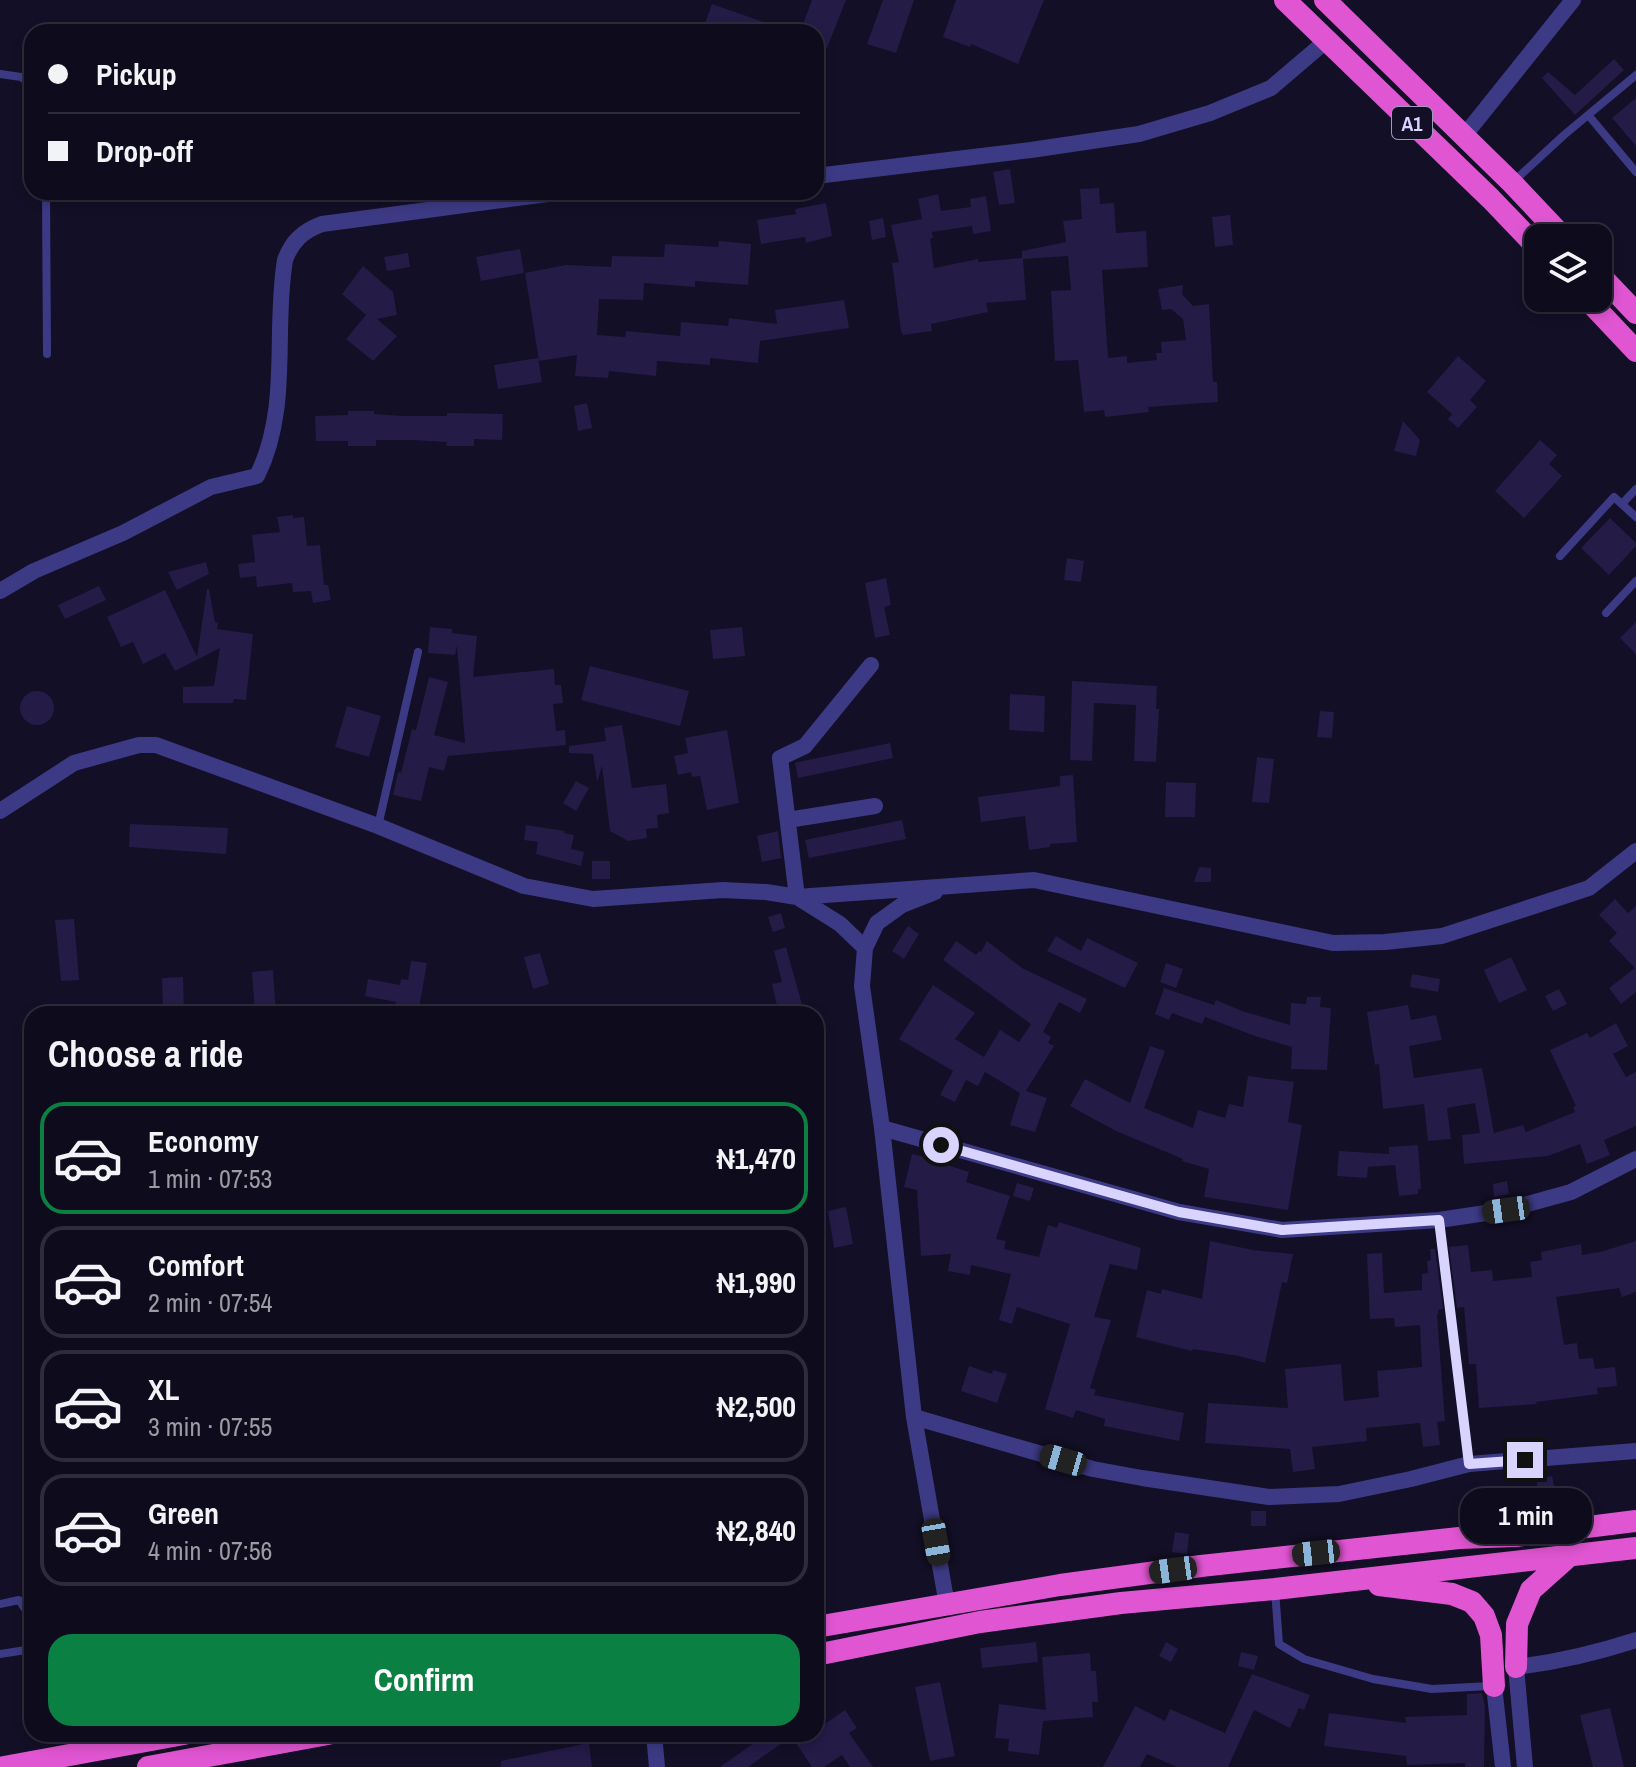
<!DOCTYPE html>
<html lang="en">
<head>
<meta charset="utf-8">
<style>
	:root { --surface:#0e0b1c; --page:#171425; --text:#f1f3f6; --muted:#9b9ba3; --line:#2e2b3b; --accent:#0b8043 }
	body { margin:0; font-family:"Archivo Narrow",sans-serif; background:var(--page); color:var(--text); height:100vh; display:flex; flex-direction:column; font-size:30px; white-space:nowrap }
	* { box-sizing:border-box; margin:0 }
	p { font-size:26px; color:var(--muted) }
	.icon { flex:none; width:44px; height:44px; fill:none; stroke:currentColor; stroke-width:2; stroke-linecap:round; stroke-linejoin:round }
	.map { position:relative; flex:1; overflow:hidden }
	.drawer { position:absolute; left:24px; top:1006px; width:800px; height:736px; display:flex; flex-direction:column; background:var(--surface); border-radius:24px; box-shadow:0 4px 12px #0003,0 0 0 2px var(--line) }
	.drawer>* { flex:none }
	.guide { position:absolute; left:24px; top:24px; width:800px; height:176px; border-radius:24px; box-shadow:0 4px 12px #0003,0 0 0 2px var(--line); display:grid; align-content:center; height:176px; padding:0 24px; background:var(--surface) }
	.controls { position:absolute; left:1524px; top:224px; display:grid; gap:16px }
	.controls a { display:grid; place-items:center; width:88px; height:88px; border-radius:16px; background:var(--surface); box-shadow:0 4px 12px #0003,0 0 0 2px var(--line); font-size:40px }
	.end { position:absolute; width:36px; height:36px; margin:-18px; border:10px solid #d9d4ff; background:#111; box-shadow:0 0 0 4px #111 }
	.from { border-radius:50% }
	.bubble { position:absolute; height:56px; border-radius:24px; background:var(--surface); box-shadow:0 4px 12px #0003,0 0 0 2px var(--line); font-size:26px; font-weight:700; line-height:56px; text-align:center }
	.car { position:absolute; width:24px; height:48px; margin:-24px -12px; border-radius:10px; box-shadow:0 0 6px 2px #0007; background:linear-gradient(#222 24%,#8ab4d8 0 40%,#222 0 76%,#8ab4d8 0 86%,#222 0) }
	.guide b { display:flex; align-items:center; gap:28px; height:76px; font-size:30px }
	.guide b+b { border-top:2px solid var(--line) }
	.guide i { width:20px; height:20px; background:var(--text) }
	ul { padding:0; list-style:none }
	li { display:flex; align-items:center; gap:24px; height:112px; margin:0 16px 12px; padding:0 8px; border:4px solid var(--line); border-radius:24px }
	li div { flex:1 }
	li b { display:block; font-size:30px }
	li em { font-style:normal; font-weight:700 }
	li.active { border-color:var(--accent) }
	li>.icon { width:72px; height:72px; stroke-width:1.5 }
	h2 { padding:0 24px; font-size:36px; line-height:96px }
	.cta { display:flex; gap:16px; margin-top:auto; padding:16px 24px }
	.cta a { flex:1; height:92px; border-radius:24px; background:var(--accent); color:#fff; font-size:32px; font-weight:700; line-height:92px; text-align:center }
	.map>svg:first-child { display:block }
</style>
</head>
<body>
<div class="map">
<svg width="1636" height="1767" viewBox="0 0 1636 1767">
	<rect width="100%" height="100%" fill="#130f26"/>
	<!-- building -->
	<path fill="#241b47" d="M812 0H846L827 48 816 44V32H800Z
		M883 0H914L896 53 867 44Z
		M956 0H1044L1018 64 971 44 970 47 943 37Z
		M712 4 786 30 785 32H702Z
		M1614 59 1624 70 1575 115 1542 78 1548 72 1575 95Z
		M1636 98V146L1612 118Z
		M1010 169 1015 203 999 205 993 172Z
		M1099 188 1100 204 1114 203 1116 233 1146 231 1148 267 1102 270 1108 358 1127 356V363L1157 360 1156 353H1162L1161 342 1186 340 1183 319 1171 309 1162 310 1158 289 1183 285 1182 294 1193 306 1209 304 1213 382H1217L1218 402 1148 407 1149 412 1105 417 1104 410 1084 412 1078 360 1055 361 1051 291 1071 290 1068 256 1023 259 1026 300 986 303 988 312 931 324 932 331 903 335 901 331 892 263 899 262 891 225 922 219 918 199 938 194 941 211 971 207 970 199 986 196 991 231 973 234 972 226 932 232 933 238 930 239 934 268 978 259V262L1022 258V251L1066 242 1063 221 1082 219 1080 189Z
		M826 203 832 236 806 243 805 237 761 244 757 220 796 214 795 209Z
		M1230 215 1233 245 1215 247 1212 217Z
		M883 218 886 237 872 240 869 221Z
		M719 241 751 244 748 285 695 281V287L644 283 643 300 599 299 597 335 625 337 626 331 680 336 681 322 728 326 729 318 777 324 775 310 844 300 849 328 760 341 758 363 710 358V365L657 361 656 376 609 371 608 378 575 376 577 355 539 361 525 273 566 265 611 267 612 256 664 257 665 244 718 247Z
		M520 249 524 273 481 281 476 257Z
		M408 253 410 267 387 271 384 257Z
		M363 266 393 292 397 315 377 319 397 336 373 361 346 339 366 315 342 294Z
		M1458 356 1486 381 1470 400 1477 407 1458 428 1448 419 1452 414 1427 392Z
		M538 358 542 382 498 389 494 365Z
		M587 403 592 428 578 431 574 406Z
		M348 411H374V414L403 416H447V413L503 414 502 440 474 439V446H446L447 442 413 440H376V446H348V441H316L315 416 348 415Z
		M1403 421 1420 440 1416 456 1394 451Z
		M1540 440 1557 455 1549 464 1562 476 1524 518 1495 491Z
		M293 515V518L304 517 307 546 320 545 324 585H328L331 600 313 603 311 591 293 592 292 583 257 587 256 576 240 578 238 564 255 562 252 535 280 532 277 517Z
		M1610 518 1636 543V546L1609 575 1581 548Z
		M1067 558 1084 561 1081 582 1064 580Z
		M206 562 209 574 177 590 168 572Z
		M886 578 891 605 884 607 890 635 875 638 865 583Z
		M99 586 106 600 65 619 58 605Z
		M207 589H209L215 622 218 623 217 629 253 634 246 700 234 699 233 703H183V687L214 686 220 648 175 671 165 653 143 664 133 642 121 647 107 617 165 590 197 657Z
		M1636 622V654L1620 638Z
		M430 627 452 629V633L477 636 473 677 554 669 555 685H561L563 703 553 704 556 731 565 730 566 745 448 756 444 771 429 767 421 801 393 795 398 772 401 773 412 729 416 730 429 677 448 682 434 735 465 743 457 646 455 655 428 653Z
		M742 627 745 656 713 659 710 630Z
		M590 666 689 691 680 726 581 700Z
		M1072 681 1157 686 1156 709H1159L1156 762 1134 761 1136 705 1094 703 1092 761 1070 760Z
		M20 708a17 17 0 1 1 34 0a17 17 0 1 1-34 0Z
		M1010 694 1045 696 1044 732 1009 730Z
		M347 706 381 716 369 757 335 747Z
		M1320 711 1334 712 1332 738 1317 737Z
		M622 725 632 788 666 784 669 813 657 815 658 828 646 829 647 838 628 841 610 831 602 766 597 782 593 754 569 753V746L606 741 604 728Z
		M727 730 739 803 707 810 700 776 692 777 691 772 678 775 674 756 688 753 685 738Z
		M890 743 893 758 798 778 795 763 798 762Z
		M1257 757 1274 759 1269 803 1252 802Z
		M1073 775 1077 842 1050 844V847L1029 850 1025 816 981 822 978 797 1060 786V776Z
		M576 781 589 788 576 811 563 803Z
		M1166 782 1196 783 1195 817H1165Z
		M902 820 906 839 809 858 805 840Z
		M130 824 228 828 226 854 129 847Z
		M526 825 565 831 564 833 574 835 571 849 584 852 581 866 536 854 538 842 524 840Z
		M778 831 781 858 762 862 757 836Z
		M592 861H610V879H592Z
		M1199 867 1211 868V882H1194Z
		M1615 899 1628 913 1636 906V992L1621 1004 1609 988 1635 968 1609 941 1617 933 1599 915Z
		M781 913 785 928 773 932 768 917Z
		M74 919 79 980 61 981 55 920Z
		M908 926 919 934 904 959 892 951Z
		M1056 936 1081 951 1087 938 1138 963 1125 988 1047 951Z
		M956 941 976 955 979 951 981 952 987 941 1022 968 1087 999 1080 1013 1059 1002 1043 1032 1051 1037 1048 1043 1054 1046 1026 1091 1047 1098 1035 1132 1010 1125 1020 1093 985 1072 978 1086 966 1080 955 1102 940 1095 953 1071 899 1039 933 985 975 1013 955 1039 984 1057 1000 1030 1019 1042 1031 1024 943 960Z
		M786 947 803 1008 779 1014 772 984 782 982 774 951Z
		M540 953 549 984 533 989 524 957Z
		M1511 957 1527 990 1499 1003 1484 970Z
		M411 961 427 963 418 1014H393L396 1002 365 996 368 979 400 985 401 979 408 980Z
		M1166 963 1183 969 1176 988 1160 982Z
		M273 970 276 1014H255L252 972Z
		M1412 974 1440 979 1438 992 1410 987Z
		M183 977 184 1014H163L162 978Z
		M1164 988 1214 1005 1216 1000 1242 1011 1290 1025 1291 1003 1306 1004 1307 997H1321L1320 1007 1331 1008 1327 1070 1291 1069 1292 1047 1255 1036 1205 1017 1202 1024 1172 1013 1169 1020 1155 1014Z
		M1559 989 1567 1004 1553 1011 1545 996Z
		M1408 1005 1411 1020 1436 1015 1442 1040 1409 1046 1414 1078 1482 1068 1494 1133 1523 1125 1526 1132 1575 1112 1573 1107 1576 1106 1550 1050 1587 1033 1590 1038 1616 1023 1628 1046 1613 1054 1626 1077 1636 1072V1126L1604 1140 1610 1155 1587 1164 1580 1144 1548 1156 1464 1164 1462 1135 1480 1133 1475 1103 1447 1108 1451 1139 1428 1141 1424 1104 1383 1109 1379 1064 1375 1065 1367 1012Z
		M1150 1046 1165 1051 1144 1108 1193 1128 1198 1110 1225 1118 1229 1104 1243 1107 1248 1076 1294 1082 1288 1122 1302 1125 1288 1210 1204 1197 1209 1169 1182 1161 1183 1159 1116 1131 1070 1106 1085 1079 1130 1103Z
		M1418 1145 1421 1189H1418V1194L1399 1196 1395 1165 1368 1167 1367 1178 1337 1176 1339 1151 1389 1154V1147Z
		M912 1154 945 1162 944 1164 969 1172 966 1182 1010 1196 996 1239 1006 1241 1004 1249 1039 1257 1048 1225 1057 1228 1059 1222 1141 1248 1137 1270 1110 1264 1094 1317 1111 1320 1090 1388 1096 1390 1094 1395 1184 1413 1179 1441 1104 1426 1105 1419 1076 1410 1073 1418 1045 1409 1070 1324 1017 1307 1012 1324 999 1320 1011 1274 971 1265 970 1275 948 1271 951 1254 921 1256 917 1190 904 1187Z
		M1507 1181 1509 1194 1494 1197 1493 1184Z
		M1017 1183 1034 1188 1030 1201 1013 1196Z
		M846 1207 853 1244 834 1248 828 1211Z
		M1210 1241 1253 1250 1293 1254 1287 1283 1282 1282 1265 1363 1239 1356 1193 1349 1192 1351 1136 1337 1147 1290 1161 1294 1162 1289 1202 1299Z
		M1636 1241V1292L1622 1297 1619 1288 1556 1297 1564 1345 1577 1343 1579 1359 1593 1358 1595 1369 1615 1367 1617 1386 1597 1388 1598 1394 1536 1402 1537 1404 1479 1408 1476 1364H1469L1464 1307 1457 1308 1449 1247 1468 1245 1471 1272 1492 1270 1493 1281 1532 1277 1530 1262 1542 1260 1541 1252 1581 1244 1582 1255 1600 1252Z
		M1430 1249H1435L1443 1309 1438 1310V1314L1437 1315 1445 1421 1437 1422 1440 1445 1423 1447 1420 1423 1366 1428 1367 1441 1312 1447 1315 1469 1293 1472 1290 1449 1205 1443 1208 1403 1288 1408 1285 1369 1341 1364 1344 1401 1379 1397 1377 1371 1422 1367 1420 1325 1395 1327 1394 1318 1370 1319 1367 1254 1382 1253 1384 1293 1422 1290V1274L1428 1273 1427 1261 1431 1260Z
		M969 1366 992 1374 993 1370 1007 1374 997 1403 961 1391Z
		M1552 1476 1555 1489 1539 1492 1536 1479Z
		M1251 1511H1266V1526H1251Z
		M1175 1532 1189 1534 1187 1554 1172 1552Z
		M1036 1642 1038 1662 982 1668 980 1648Z
		M1166 1642 1178 1649 1171 1662 1159 1656Z
		M1241 1652 1258 1656 1254 1670 1238 1666Z
		M1090 1653 1091 1671H1096L1098 1702H1092L1093 1717 1043 1721 1039 1755 1008 1751 1009 1739 995 1738 999 1704 1046 1710 1042 1657Z
		M1252 1674 1310 1695 1304 1710 1299 1708 1290 1728 1254 1710 1228 1767H1177L1147 1754 1140 1767H1103L1135 1706 1165 1721 1170 1709 1225 1733Z
		M940 1682 955 1756 930 1761 915 1687Z
		M1482 1693 1485 1706 1484 1767H1465V1763L1407 1765 1406 1756 1324 1746 1329 1713 1406 1723 1405 1717 1467 1715V1694Z
		M1610 1708 1624 1767H1593L1580 1715Z
		M845 1710 857 1728 849 1733 873 1767H850L842 1755 824 1767H812L796 1743 810 1734H816V1730Z
		M767 1734H795L748 1767H720Z
		M589 1743 592 1767H501V1761Z"/>
	<g fill="none" stroke-linecap="round" stroke-linejoin="round">
		<!-- service -->
		<path stroke="#3d3a85" stroke-width="8" d="M0 74 21 77 32 85
			M1589 116 1636 172
			M1513 182 1564 135 1636 75
			M46 192 47 354
			M1622 504 1636 489
			M1560 556 1614 497 1636 517
			M1606 613 1636 581
			M378 826 418 652
			M1439 1220 1469 1464
			M1275 1590 1279 1644 1304 1659 1373 1679 1432 1689 1491 1686
			M0 1604 19 1600 32 1619
			M0 1654 32 1649"/>
		<!-- minor -->
		<path stroke="#3d3a85" stroke-width="16" d="M1464 136 1573 0
			M816 176 1031 150 1139 134 1210 113 1271 88 1326 41
			M0 591 34 571 123 533 211 487 257 476C291 408 273 332 285 260 292 241 303 231 322 224L563 192
			M0 811 74 763 139 745H156L378 826 524 886 593 899 723 890 766 892 797 897 1034 880 1333 943 1385 942 1442 936 1589 888 1636 851
			M788 820 875 806
			M935 892 902 905 877 923 865 948 862 986 882 1128 914 1417 947 1605
			M865 948 840 924 797 897 780 758 805 746 871 665
			M882 1128 1179 1212 1282 1230 1439 1220 1506 1210 1571 1192 1636 1159
			M914 1417 1093 1469 1142 1478 1269 1497 1339 1494 1411 1479 1469 1464 1636 1451
			M1494 1686 1503 1767
			M654 1734 657 1767
			M1525 1767 1516 1667C1557 1662 1596 1653 1636 1640"/>
		<!-- trunk -->
		<path stroke="#e055d1" stroke-width="22" d="M1285 0 1491 199 1538 248
			M1325 0 1512 183 1564 238
			M1598 273 1636 313
			M1586 298 1636 351
			M1379 1585 1452 1594 1472 1602 1484 1616 1491 1635 1494 1686
			M816 1627 1060 1585 1201 1566 1459 1538 1516 1536 1636 1521
			M816 1655 980 1622 1121 1603 1275 1589 1636 1548
			M1516 1667 1517 1624 1531 1590 1568 1557
			M4 1767 184 1734
			M148 1767 328 1734"/>
	</g>
	<g fill="none" stroke-linecap="round" stroke-linejoin="round">
		<!-- route -->
		<path stroke="#d9d4ff" stroke-width="10" d="M941 1145 1179 1212 1282 1230 1439 1220 1469 1464 1525 1460"/>
	</g>
	<g text-anchor="middle" dominant-baseline="central" stroke-width="6" stroke-linejoin="round" paint-order="stroke">
		<!-- shield labels -->
		<rect fill="#130f26" stroke="#9e99be" stroke-width="2" x="1392" y="107" width="40" height="32" rx="6"/>
		<g font-size="20" font-weight="bold" fill="#d9d4ff">
			<text x="1412" y="123">A1</text>
		</g>
	</g>
</svg>
<div class="controls">
<a><svg class="icon" aria-label="layers" viewBox="0 0 24 24"><path d="M12 4l9 5-9 5-9-5zM3 14l9 5 9-5"/></svg></a>
</div>
<i class="end from" style="left:941px;top:1145px"></i>
<i class="end" style="left:1525px;top:1460px"></i>
<div class="bubble" style="left:1460px;top:1488px;width:132px">1 min</div>
<i class="car" style="left:1506px;top:1210px;rotate:262deg"></i>
<i class="car" style="left:1063px;top:1460px;rotate:286deg"></i>
<i class="car" style="left:936px;top:1542px;rotate:170deg"></i>
<i class="car" style="left:1316px;top:1553px;rotate:264deg"></i>
<i class="car" style="left:1173px;top:1570px;rotate:262deg"></i>
<div class="guide">
<b><i class="from"></i>Pickup</b>
<b><i></i>Drop-off</b>
</div>
<section class="drawer">
<h2>Choose a ride</h2>
<ul>
<li class="active"><svg class="icon" aria-label="car" viewBox="0 0 24 24"><path d="M5 17H2v-5l4-1 3-4h7l3 4 3 1v5h-3M9 17h6M6 11h13"/><circle cx="7" cy="17" r="2"/><circle cx="17" cy="17" r="2"/></svg><div><b>Economy</b><p>1 min · 07:53</p></div><em>₦1,470</em></li>
<li><svg class="icon" aria-label="car" viewBox="0 0 24 24"><path d="M5 17H2v-5l4-1 3-4h7l3 4 3 1v5h-3M9 17h6M6 11h13"/><circle cx="7" cy="17" r="2"/><circle cx="17" cy="17" r="2"/></svg><div><b>Comfort</b><p>2 min · 07:54</p></div><em>₦1,990</em></li>
<li><svg class="icon" aria-label="car" viewBox="0 0 24 24"><path d="M5 17H2v-5l4-1 3-4h7l3 4 3 1v5h-3M9 17h6M6 11h13"/><circle cx="7" cy="17" r="2"/><circle cx="17" cy="17" r="2"/></svg><div><b>XL</b><p>3 min · 07:55</p></div><em>₦2,500</em></li>
<li><svg class="icon" aria-label="car" viewBox="0 0 24 24"><path d="M5 17H2v-5l4-1 3-4h7l3 4 3 1v5h-3M9 17h6M6 11h13"/><circle cx="7" cy="17" r="2"/><circle cx="17" cy="17" r="2"/></svg><div><b>Green</b><p>4 min · 07:56</p></div><em>₦2,840</em></li>
</ul>
<div class="cta"><a>Confirm</a></div>
</section>
</div>
</body>
</html>
